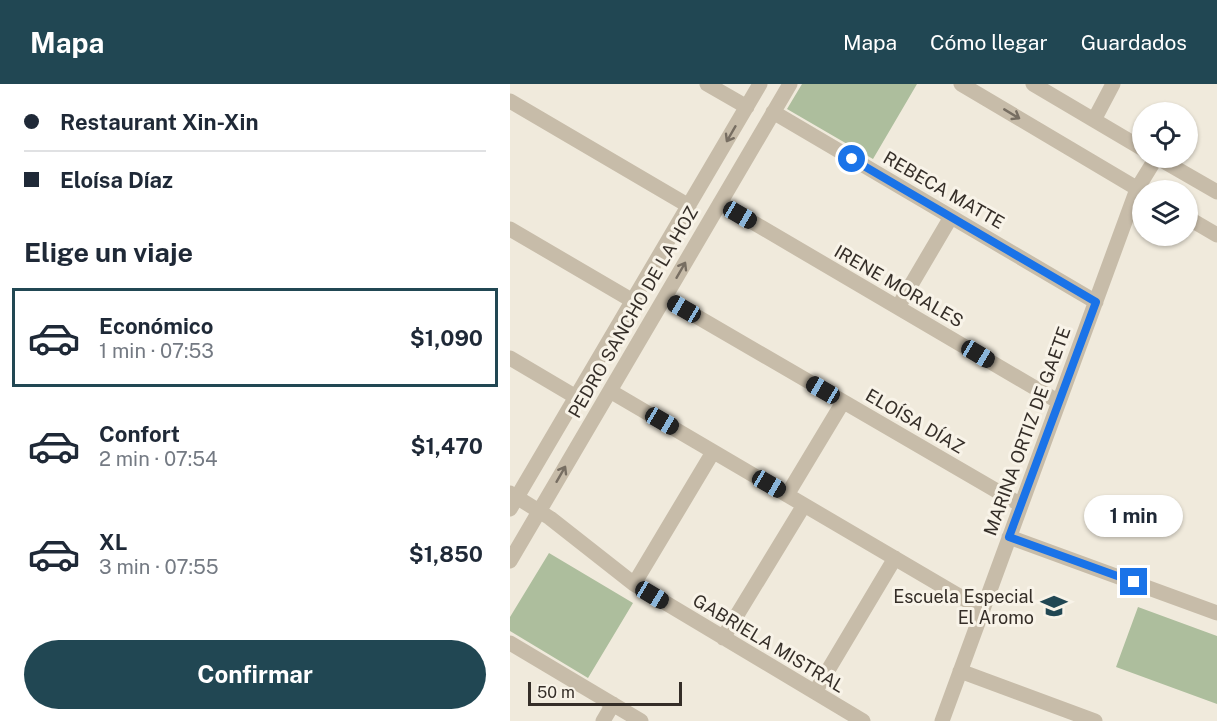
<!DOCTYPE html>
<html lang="es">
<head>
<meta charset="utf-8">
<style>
	:root { --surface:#fff; --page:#f2f2f3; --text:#1f2937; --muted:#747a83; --line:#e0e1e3; --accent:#214753 }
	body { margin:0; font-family:"Public Sans",sans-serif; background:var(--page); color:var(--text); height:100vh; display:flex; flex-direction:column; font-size:22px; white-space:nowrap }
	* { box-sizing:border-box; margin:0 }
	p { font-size:20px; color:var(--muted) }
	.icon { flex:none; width:33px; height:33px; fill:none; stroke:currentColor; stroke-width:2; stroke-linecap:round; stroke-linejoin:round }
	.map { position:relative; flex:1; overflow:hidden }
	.drawer { display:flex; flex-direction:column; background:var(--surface); width:510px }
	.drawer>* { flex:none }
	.banner { display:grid; align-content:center; height:132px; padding:0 24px; background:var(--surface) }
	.buttons { position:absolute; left:622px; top:18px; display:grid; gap:12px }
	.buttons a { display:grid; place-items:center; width:66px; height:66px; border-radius:50%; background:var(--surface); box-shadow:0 2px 4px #0004; font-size:30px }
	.scale { position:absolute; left:18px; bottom:15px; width:154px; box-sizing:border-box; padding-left:6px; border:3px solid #352e28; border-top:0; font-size:16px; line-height:21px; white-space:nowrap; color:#352e28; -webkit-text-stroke:4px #f8f3e8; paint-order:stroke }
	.end { position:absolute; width:27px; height:27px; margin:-14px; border:8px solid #1a73e8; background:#fff; box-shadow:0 0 0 3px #fff }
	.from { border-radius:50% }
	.bubble { position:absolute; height:42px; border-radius:21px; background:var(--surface); box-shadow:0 2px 4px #0004; font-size:20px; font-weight:700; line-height:42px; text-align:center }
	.car { position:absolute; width:18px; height:36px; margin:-18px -9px; border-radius:8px; box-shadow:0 0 4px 2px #0007; background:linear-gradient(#222 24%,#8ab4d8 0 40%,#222 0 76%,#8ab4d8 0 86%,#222 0) }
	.banner b { display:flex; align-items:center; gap:21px; height:57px; font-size:22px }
	.banner b+b { border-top:2px solid var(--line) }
	.banner i { width:15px; height:15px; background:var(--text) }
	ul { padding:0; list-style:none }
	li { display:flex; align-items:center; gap:18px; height:99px; margin:0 12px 9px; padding:0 12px; border:3px solid transparent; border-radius:0px }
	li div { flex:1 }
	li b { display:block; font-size:22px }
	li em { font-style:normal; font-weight:700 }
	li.current { border-color:var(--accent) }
	li>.icon { width:54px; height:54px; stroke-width:1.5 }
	h2 { padding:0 24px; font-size:27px; line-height:72px }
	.action { display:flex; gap:12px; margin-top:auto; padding:12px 24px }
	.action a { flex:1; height:69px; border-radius:36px; background:var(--accent); color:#fff; font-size:24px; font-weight:700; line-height:69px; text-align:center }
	header { display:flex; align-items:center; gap:36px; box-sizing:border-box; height:84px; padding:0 30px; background:var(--accent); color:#fff }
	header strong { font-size:28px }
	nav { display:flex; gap:33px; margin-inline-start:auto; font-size:21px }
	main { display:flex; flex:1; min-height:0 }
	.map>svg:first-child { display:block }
</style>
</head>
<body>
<header>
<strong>Mapa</strong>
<nav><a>Mapa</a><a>Cómo llegar</a><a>Guardados</a></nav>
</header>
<main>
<section class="drawer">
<div class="banner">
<b><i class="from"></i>Restaurant Xin-Xin</b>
<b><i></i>Eloísa Díaz</b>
</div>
<h2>Elige un viaje</h2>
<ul>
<li class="current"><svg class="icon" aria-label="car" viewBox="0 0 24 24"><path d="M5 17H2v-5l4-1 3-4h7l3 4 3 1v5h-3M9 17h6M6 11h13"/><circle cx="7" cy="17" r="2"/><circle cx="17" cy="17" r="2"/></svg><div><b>Económico</b><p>1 min · 07:53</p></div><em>$1,090</em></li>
<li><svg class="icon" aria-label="car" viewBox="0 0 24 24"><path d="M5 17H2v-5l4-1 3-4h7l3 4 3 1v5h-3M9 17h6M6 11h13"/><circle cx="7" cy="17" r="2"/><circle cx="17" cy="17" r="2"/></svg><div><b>Confort</b><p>2 min · 07:54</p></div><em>$1,470</em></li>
<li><svg class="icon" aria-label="car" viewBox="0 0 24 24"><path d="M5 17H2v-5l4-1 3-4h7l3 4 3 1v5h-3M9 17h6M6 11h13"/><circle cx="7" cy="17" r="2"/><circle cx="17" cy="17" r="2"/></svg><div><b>XL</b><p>3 min · 07:55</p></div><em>$1,850</em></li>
</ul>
<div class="action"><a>Confirmar</a></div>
</section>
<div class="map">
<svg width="707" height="637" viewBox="0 0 707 637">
	<rect width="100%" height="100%" fill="#f0eadc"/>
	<!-- green -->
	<path fill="#adbe9d" d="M292 0H407L363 75 277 25Z
		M39 469 123 519 78 594 0 547V533Z
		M628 523 707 552V620L606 583Z"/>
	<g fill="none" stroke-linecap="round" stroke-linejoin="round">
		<!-- minor -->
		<path stroke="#c7bca9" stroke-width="15" d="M197 0 237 23
			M451 0 633 108
			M523 0 633 65
			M0 17 179 122
			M263 28 586 218
			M584 36 603 0
			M648 74 707 108
			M210 119 549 318
			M678 134 707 151
			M0 145 123 217
			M155 214 511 421
			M388 223 441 133
			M0 274 66 313
			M100 307 473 526
			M0 409 40 434 124 500 353 637
			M277 411 333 318
			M0 425 250 0
			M499 453 707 529
			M0 477 280 0
			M124 500 203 368
			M213 554 294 421
			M0 559 131 637
			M450 587 585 637
			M305 608 385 474
			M93 637 103 620
			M432 637 627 105 646 74"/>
	</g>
	<!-- one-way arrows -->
	<defs><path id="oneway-shaft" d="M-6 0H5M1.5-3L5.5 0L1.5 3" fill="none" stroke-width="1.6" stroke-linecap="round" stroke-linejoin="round" transform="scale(1.5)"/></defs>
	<g stroke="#776e62">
		<use href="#oneway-shaft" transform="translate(502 30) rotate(31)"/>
		<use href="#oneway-shaft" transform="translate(221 50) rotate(120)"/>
		<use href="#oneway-shaft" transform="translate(171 186) rotate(-60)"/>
		<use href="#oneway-shaft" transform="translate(51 390) rotate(-60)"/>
	</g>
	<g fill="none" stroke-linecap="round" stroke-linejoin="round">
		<!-- route -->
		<path stroke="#1a73e8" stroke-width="8" d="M342 75 586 218 499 453 624 498"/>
	</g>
	<!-- icons -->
	<defs>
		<g id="school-bare" transform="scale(2.07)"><path d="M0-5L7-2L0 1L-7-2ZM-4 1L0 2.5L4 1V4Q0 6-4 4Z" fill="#214753" stroke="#f8f3e8" stroke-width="2.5" paint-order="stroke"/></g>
	</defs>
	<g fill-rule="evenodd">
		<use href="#school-bare" x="544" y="522"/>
	</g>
	<g text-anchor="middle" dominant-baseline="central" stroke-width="6" stroke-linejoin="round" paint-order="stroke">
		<!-- street labels -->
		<g font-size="18" fill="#352e28" stroke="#f8f3e8">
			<text transform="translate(434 106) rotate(30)">REBECA MATTE</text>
			<text transform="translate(389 202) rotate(30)">IRENE MORALES</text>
			<text transform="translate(123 228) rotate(-60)">PEDRO SANCHO DE LA HOZ</text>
			<text transform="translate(405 337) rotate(30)">ELOÍSA DÍAZ</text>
			<text transform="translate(517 347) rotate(-70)">MARINA ORTIZ DE GAETE</text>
			<text transform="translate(259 559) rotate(31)">GABRIELA MISTRAL</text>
		</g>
		<!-- poi labels -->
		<g font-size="18" fill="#352e28" stroke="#f8f3e8" text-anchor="end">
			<text x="524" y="512">Escuela Especial<tspan x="524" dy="21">El Aromo</tspan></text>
		</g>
	</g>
</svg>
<div class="buttons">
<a><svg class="icon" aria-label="locate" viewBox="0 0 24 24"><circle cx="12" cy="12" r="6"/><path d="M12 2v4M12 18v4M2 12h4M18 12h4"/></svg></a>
<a><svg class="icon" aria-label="layers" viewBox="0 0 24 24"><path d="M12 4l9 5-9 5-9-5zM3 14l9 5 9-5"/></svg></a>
</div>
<div class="scale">50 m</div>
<i class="end from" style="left:342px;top:75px"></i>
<i class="end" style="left:624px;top:498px"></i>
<div class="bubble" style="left:574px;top:411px;width:99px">1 min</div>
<i class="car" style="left:230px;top:131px;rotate:120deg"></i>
<i class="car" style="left:174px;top:225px;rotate:300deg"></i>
<i class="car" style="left:468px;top:270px;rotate:121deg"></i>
<i class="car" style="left:313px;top:306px;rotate:300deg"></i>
<i class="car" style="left:152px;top:337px;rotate:120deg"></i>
<i class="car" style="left:259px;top:400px;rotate:120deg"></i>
<i class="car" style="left:142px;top:511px;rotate:121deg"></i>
</div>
</main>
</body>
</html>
